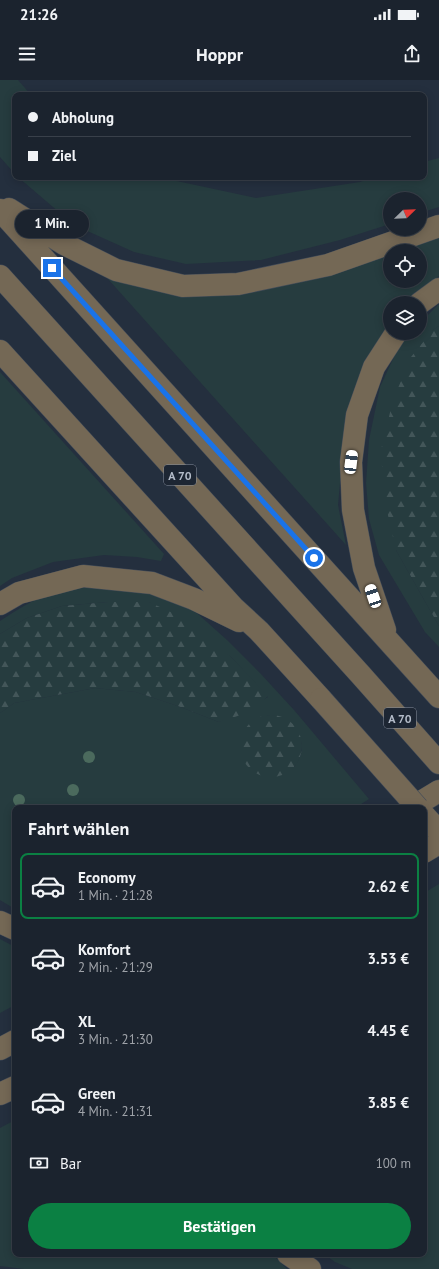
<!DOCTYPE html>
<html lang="de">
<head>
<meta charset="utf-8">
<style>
	:root { --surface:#1b232e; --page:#282f3a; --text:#f1f3f6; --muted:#a0a4aa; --line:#39404a; --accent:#0b8043 }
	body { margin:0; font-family:"PT Sans",sans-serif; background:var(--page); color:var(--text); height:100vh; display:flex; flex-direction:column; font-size:15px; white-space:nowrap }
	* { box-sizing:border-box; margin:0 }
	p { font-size:13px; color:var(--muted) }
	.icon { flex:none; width:22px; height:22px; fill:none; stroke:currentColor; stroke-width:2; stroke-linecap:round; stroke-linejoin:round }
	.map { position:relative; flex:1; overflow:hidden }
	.details { position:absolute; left:12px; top:725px; width:415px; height:452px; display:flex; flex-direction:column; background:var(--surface); border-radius:8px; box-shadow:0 2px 10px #0003,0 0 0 1px var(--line) }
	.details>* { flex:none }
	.guide { position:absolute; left:12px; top:12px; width:415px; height:88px; border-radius:8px; box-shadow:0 2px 10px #0003,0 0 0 1px var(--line); display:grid; align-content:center; height:88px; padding:0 16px; background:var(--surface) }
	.needle { width:26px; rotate:67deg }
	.controls { position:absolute; left:383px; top:112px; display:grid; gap:8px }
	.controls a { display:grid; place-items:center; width:44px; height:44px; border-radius:50%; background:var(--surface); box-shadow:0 2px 10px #0003,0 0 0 1px var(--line); font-size:20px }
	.end { position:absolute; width:18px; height:18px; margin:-9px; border:5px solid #1a73e8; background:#fff; box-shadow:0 0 0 2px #fff }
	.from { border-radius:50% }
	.bubble { position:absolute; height:28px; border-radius:14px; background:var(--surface); box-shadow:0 2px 10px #0003,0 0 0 1px var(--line); font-size:13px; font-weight:600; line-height:28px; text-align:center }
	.car { position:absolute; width:12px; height:24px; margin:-12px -6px; border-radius:5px; box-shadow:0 0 3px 1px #0007; background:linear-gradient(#fff 24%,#345 0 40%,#fff 0 76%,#345 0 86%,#fff 0) }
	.guide b { display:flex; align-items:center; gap:14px; height:38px; font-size:15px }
	.guide b+b { border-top:1px solid var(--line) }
	.guide i { width:10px; height:10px; background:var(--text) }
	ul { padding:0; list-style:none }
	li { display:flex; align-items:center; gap:12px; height:66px; margin:0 8px 6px; padding:0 8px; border:2px solid transparent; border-radius:8px }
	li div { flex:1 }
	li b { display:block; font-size:15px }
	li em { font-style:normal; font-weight:600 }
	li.active { border-color:var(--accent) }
	li>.icon { width:36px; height:36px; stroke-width:1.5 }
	h2 { padding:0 16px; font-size:18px; line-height:48px }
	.pay { display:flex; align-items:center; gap:10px; height:44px; padding:0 16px; font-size:15px }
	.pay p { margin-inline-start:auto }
	.primary-button { display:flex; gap:8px; margin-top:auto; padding:8px 16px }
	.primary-button a { flex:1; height:46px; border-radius:24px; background:var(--accent); color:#fff; font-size:16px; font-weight:600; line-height:46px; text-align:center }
	.status { display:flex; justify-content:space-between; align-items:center; height:28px; padding:0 20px; background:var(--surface); direction:ltr }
	.status svg { height:11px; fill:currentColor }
	header { display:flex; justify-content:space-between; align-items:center; height:52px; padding:0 16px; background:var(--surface); font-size:18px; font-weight:600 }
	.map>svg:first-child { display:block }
</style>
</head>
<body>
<div class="status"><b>21:26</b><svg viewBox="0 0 49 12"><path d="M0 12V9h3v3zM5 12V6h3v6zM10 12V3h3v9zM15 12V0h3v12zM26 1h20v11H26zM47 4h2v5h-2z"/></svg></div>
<header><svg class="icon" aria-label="menu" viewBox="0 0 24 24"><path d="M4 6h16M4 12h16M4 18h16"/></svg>Hoppr<svg class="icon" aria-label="share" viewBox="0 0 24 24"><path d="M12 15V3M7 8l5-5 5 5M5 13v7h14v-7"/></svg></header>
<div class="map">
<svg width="439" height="1189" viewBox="0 0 439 1189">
	<defs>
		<pattern id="forest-firs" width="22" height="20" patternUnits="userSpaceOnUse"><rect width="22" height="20" fill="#263c3f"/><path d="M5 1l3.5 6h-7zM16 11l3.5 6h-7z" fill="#435659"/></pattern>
	</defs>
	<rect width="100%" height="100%" fill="#242f3e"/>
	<!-- grass -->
	<path fill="#263c3f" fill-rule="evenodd" d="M0 0H18L31 15H15V94L0 77Z
		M439 78V127L420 133V119H390V144L340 160 261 180 186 184 134 172 74 145 18 97H158L256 118 360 102 376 97H424V82Z
		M439 158V196L408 223H390V246L346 337 338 425 346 465 100 190 180 212 390 173V201H420V171H396Z
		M439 224V246L433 250 396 470 439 546V567L425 552 379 475 369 439 366 403 369 360 380 307 401 262 410 253H420V243Z
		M0 292 164 474 161 481 137 477 104 475 53 482 12 498 0 506Z
		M102 506 126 507 174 518 198 534 227 560 260 593 294 630 369 719 355 728H15V829L0 820V633L14 623 95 608 136 612 178 626 219 642 268 617 231 577 149 522H108L62 526 27 538 0 554V541C15 531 32 520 50 514 67 509 84 508 102 506ZM270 635C283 637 287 639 295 649 305 664 304 672 294 687L261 637Z
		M439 804V1189H352L335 1182 324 1174H424V813Z
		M0 859 15 867V925L0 933Z
		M15 1040V1174H272L287 1189H24L0 1186V1048Z"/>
	<!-- forest -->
	<path fill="url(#forest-firs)" d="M439 246V546L396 470 384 418 381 370 393 320 411 277 433 250Z
		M108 522H149L186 539 231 577 268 616 250 632 219 642 178 626 136 612 95 608 14 623 0 633V554L27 538 62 526Z
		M240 666a31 31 0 1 1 62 0a31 31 0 1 1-62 0Z"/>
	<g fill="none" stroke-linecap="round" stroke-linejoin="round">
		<!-- highway casing -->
		<g stroke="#434c59" stroke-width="23">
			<path id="highway" d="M9 129 64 164 116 190 183 206 238 204 328 185 439 146
				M0 130 439 617
				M0 196 360 594 439 683
				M420 223 439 209
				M0 271 233 527 259 551 321 619
				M0 524 19 513 83 496 152 503 194 519 239 541
				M385 550 364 488 353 430 351 382 357 335 374 287 396 253
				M411 728 439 711
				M424 735 439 752
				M424 772 439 763
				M0 842 15 849
				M0 969 15 961
				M0 1014 15 1007
				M288 1174 310 1189"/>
		</g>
		<!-- highway -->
		<use href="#highway" stroke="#746855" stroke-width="22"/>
		<!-- highway-bridge casing -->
		<g stroke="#434c59" stroke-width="23" stroke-linecap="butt">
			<path id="highway-bridge" d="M321 619 418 728"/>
		</g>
		<!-- highway-bridge -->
		<use href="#highway-bridge" stroke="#746855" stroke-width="22"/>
	</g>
	<!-- trees -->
	<g fill="#4b6a5d">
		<circle cx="89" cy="677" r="6"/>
		<circle cx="73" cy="710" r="6"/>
		<circle cx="19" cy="720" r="6"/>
	</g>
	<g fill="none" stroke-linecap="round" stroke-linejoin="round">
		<!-- route -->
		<path stroke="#1a73e8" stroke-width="5" d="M52 188 314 478"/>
	</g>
	<g text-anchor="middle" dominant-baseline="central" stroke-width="3" stroke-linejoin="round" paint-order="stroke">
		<!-- shield labels -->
		<g fill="#1d2633" stroke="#878f9c" stroke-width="1">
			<rect x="164" y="385" width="32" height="20" rx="3"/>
			<rect x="384" y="628" width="32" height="20" rx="3"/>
		</g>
		<g font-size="12" font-weight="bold" fill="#b4bcc9">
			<text x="180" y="395">A 70</text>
			<text x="400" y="638">A 70</text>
		</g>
	</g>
</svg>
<div class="controls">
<a><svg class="needle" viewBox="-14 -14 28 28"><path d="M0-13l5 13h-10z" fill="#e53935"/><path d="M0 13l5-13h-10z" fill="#a0a4aa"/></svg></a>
<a><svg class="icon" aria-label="locate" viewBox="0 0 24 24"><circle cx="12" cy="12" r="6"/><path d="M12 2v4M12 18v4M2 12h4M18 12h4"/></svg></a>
<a><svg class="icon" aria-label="layers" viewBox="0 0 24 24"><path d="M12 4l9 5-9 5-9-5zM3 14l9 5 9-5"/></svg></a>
</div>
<i class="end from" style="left:314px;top:478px"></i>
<i class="end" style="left:52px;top:188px"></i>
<div class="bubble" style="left:15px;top:130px;width:74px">1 Min.</div>
<i class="car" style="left:351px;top:382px;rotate:7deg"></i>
<i class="car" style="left:373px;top:516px;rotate:341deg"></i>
<div class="guide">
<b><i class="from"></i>Abholung</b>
<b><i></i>Ziel</b>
</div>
<section class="details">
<h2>Fahrt wählen</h2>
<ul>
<li class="active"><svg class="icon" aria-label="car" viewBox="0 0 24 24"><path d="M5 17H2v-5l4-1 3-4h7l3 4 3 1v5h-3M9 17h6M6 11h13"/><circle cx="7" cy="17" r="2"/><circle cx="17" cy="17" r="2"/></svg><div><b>Economy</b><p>1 Min. · 21:28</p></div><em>2.62 €</em></li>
<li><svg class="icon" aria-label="car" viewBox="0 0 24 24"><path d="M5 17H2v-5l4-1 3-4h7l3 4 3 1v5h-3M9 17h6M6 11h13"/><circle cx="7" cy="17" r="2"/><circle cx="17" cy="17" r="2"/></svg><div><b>Komfort</b><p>2 Min. · 21:29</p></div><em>3.53 €</em></li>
<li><svg class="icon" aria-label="car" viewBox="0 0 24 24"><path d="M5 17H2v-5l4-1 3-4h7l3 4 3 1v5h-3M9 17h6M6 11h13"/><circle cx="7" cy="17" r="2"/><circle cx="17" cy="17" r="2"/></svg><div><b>XL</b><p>3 Min. · 21:30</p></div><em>4.45 €</em></li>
<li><svg class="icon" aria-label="car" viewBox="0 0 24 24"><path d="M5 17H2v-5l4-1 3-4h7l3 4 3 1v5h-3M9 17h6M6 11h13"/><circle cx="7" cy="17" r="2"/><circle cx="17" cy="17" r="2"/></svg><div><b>Green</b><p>4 Min. · 21:31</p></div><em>3.85 €</em></li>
</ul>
<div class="pay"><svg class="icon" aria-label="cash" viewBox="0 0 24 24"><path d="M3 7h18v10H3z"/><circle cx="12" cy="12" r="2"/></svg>Bar<p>100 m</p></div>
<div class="primary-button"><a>Bestätigen</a></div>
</section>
</div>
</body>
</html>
